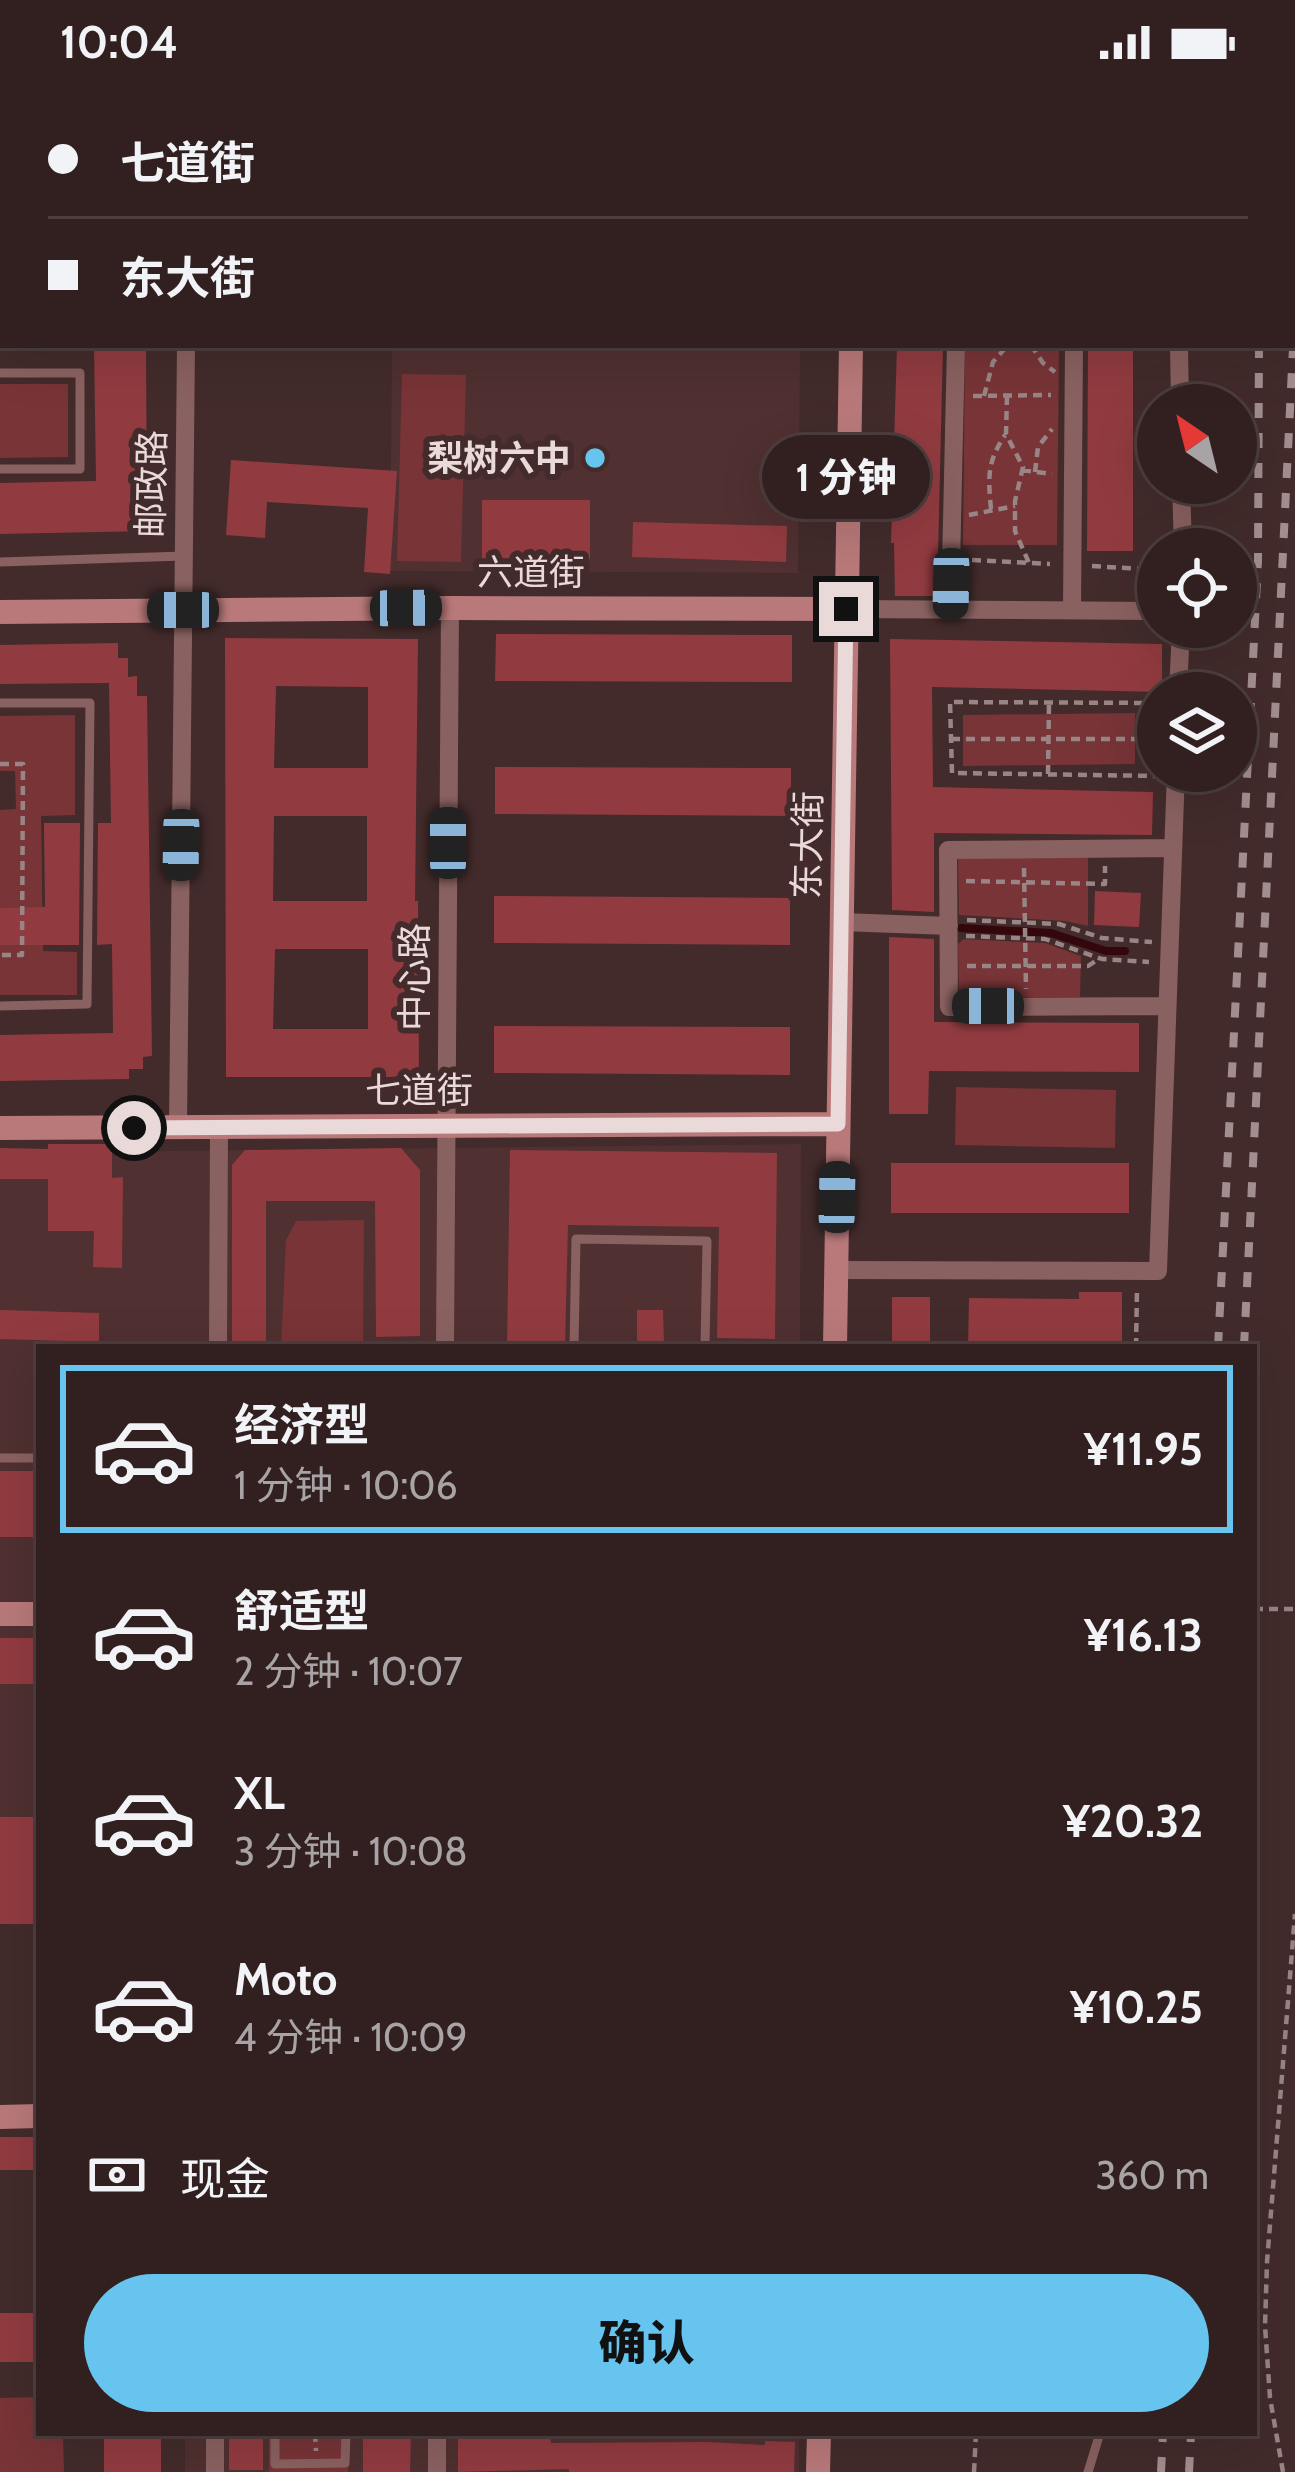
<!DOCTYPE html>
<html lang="zh">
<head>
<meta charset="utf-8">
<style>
	:root { --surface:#322020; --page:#3d2d2d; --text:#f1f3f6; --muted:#a8a3a5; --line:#4d3e3e; --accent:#66c4ef }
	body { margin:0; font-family:Cabin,"Noto Sans SC",sans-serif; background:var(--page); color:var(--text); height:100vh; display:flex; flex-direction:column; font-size:45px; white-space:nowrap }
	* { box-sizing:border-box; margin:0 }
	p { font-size:39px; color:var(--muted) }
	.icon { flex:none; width:66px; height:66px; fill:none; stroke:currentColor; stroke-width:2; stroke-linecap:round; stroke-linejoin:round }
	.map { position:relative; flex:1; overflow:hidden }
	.panel { position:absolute; left:36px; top:1260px; width:1221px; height:1092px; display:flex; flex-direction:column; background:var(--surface); border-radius:0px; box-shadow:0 12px 48px #0002,0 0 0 3px var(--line) }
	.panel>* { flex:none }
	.hud { position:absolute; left:0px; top:0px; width:1296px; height:264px; box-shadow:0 12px 48px #0002,0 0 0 3px var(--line); display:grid; align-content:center; height:264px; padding:0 48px; background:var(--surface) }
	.needle { width:78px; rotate:325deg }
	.buttons { position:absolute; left:1137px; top:300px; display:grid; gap:24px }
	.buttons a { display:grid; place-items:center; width:120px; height:120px; border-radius:50%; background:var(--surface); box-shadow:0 12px 48px #0002,0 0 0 3px var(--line); font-size:60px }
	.end { position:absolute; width:54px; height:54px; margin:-27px; border:15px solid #e9d9d9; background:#111; box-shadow:0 0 0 6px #111 }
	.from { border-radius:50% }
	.bubble { position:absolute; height:84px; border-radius:42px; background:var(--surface); box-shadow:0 12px 48px #0002,0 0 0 3px var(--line); font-size:39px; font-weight:800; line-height:84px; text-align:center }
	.car { position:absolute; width:36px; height:72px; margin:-36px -18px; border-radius:15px; box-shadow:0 0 9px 3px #0007; background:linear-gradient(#222 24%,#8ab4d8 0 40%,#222 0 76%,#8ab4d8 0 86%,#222 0) }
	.hud b { display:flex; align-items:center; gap:42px; height:114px; font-size:45px }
	.hud b+b { border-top:3px solid var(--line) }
	.hud i { width:30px; height:30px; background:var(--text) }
	ul { padding:21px 0 0; list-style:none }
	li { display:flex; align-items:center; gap:36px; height:168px; margin:0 24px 18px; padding:0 24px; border:6px solid transparent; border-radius:0px }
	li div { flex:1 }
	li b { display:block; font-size:45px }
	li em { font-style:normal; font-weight:800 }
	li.selected { border-color:var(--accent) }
	li>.icon { width:108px; height:108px; stroke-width:1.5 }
	.pay { display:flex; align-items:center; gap:30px; height:132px; padding:0 48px; font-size:45px }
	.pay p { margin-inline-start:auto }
	.primary-button { display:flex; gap:24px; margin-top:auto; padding:24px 48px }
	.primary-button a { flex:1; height:138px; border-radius:72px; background:var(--accent); color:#111; font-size:48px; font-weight:800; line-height:138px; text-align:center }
	.status { display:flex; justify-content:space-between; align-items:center; height:84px; padding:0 60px; background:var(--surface); direction:ltr }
	.status svg { height:33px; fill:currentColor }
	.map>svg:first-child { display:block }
</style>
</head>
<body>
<div class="status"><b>10:04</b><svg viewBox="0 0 49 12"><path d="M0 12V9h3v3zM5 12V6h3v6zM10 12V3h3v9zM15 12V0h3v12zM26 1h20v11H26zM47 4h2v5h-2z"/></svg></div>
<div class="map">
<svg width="1295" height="2388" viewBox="0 0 1295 2388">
	<rect width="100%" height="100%" fill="#432b2b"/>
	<!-- built -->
	<path fill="#503031" d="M392 261H800L798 489 390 487Z
		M801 1060 800 1263H39V1764H0V1069Z
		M185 2349H799V2388H185Z"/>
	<!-- green -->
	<path fill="#783437" d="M965 261H1059L1057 461H963Z
		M402 290 466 291 461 478 397 477Z
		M0 300H68V373L0 374Z
		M1135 629V680L963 682V631Z
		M75 631V731L41 732 43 867 77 868V911H0V861H15L16 824H0V726L16 725 15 687H0V632Z
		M958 774H1088V842L1065 837 959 831Z
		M964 855 1045 859 1081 872 1080 913H959L958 860Z
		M956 1003 1116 1006 1115 1064 955 1061Z
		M364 1136 363 1263H281L286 1156 296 1137Z
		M39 2313V2349H63L64 2388H0V2314Z
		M269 2349H348V2388H269Z"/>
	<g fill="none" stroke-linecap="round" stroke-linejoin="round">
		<!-- stream -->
		<path stroke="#33070b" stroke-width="8" d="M961 844 1051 849 1106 867H1125"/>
	</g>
	<!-- building -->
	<path fill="#913b40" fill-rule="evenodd" d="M94 261H146L147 447 0 450V399L96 397Z
		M897 261H943L937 512H895L894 459H891Z
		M1088 261H1133V467H1087Z
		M231 376 397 387 390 490 364 488 368 424 267 418 265 454 226 451Z
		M482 416H590V475H482Z
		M633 438 787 442 786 478 632 473Z
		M496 550 792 551V598L495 597Z
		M225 554 418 555 415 817H418L419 993H226ZM276 602 368 603V684H274ZM274 732H367V817H273ZM275 865H368V945H273Z
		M890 555 1162 560V608L932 603 933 703 1153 708 1152 751 934 749V828L892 826Z
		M118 559V574H128V593L137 592V612H147L152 972 143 973V985H129V995L0 997V951L113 949 112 860 97 861 98 739H111L109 599 0 600V561Z
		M495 683 791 684V732L495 730Z
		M44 739H80L79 861H0V824L45 823Z
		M1095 807 1141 809 1139 843 1094 841Z
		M494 812 790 814V861L494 859Z
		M889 853 934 855V938L1139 939V988L929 987 928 1030H889Z
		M494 942 790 943V991L494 989Z
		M48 1060H112V1094L123 1093 122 1184 93 1183 94 1147H48V1095H0V1064L48 1065Z
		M401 1064 420 1086V1252L376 1253 375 1117H266V1263H232V1081L245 1066Z
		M510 1066 777 1069 775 1255 717 1254 719 1143 568 1141 565 1263H507Z
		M891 1079H1129V1129H891Z
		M1079 1208H1122V1263H968L969 1214 1079 1215Z
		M892 1213H930V1263H892Z
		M0 1226 99 1229V1258L0 1255Z
		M637 1226H663L664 1259H637Z
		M0 1387H39V1453H0Z
		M0 1554H39V1600H0Z
		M0 1733H39V1840H0Z
		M0 2053H39V2086H0Z
		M0 2229H39V2278H0Z
		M104 2349H161V2388H104Z
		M229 2349H263V2386H229Z
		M363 2349H411L410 2388H363Z
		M458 2349H495V2352L550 2350 551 2359 707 2358 765 2361V2357L795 2358 794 2388H569V2385L458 2388Z"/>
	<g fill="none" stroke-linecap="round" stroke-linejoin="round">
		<!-- path -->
		<path stroke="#998585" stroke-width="4.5" stroke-dasharray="9 6" stroke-linecap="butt" d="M963 3V0
			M1031 261 1043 279 1055 288
			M973 312 1051 311
			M984 312 993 278 1008 261
			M1007 312 1006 350 1023 383 1015 417V447L1029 479
			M1022 386 1052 390
			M1035 388 1038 363 1052 345
			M991 425C988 393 987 378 1005 351
			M969 431 1015 422
			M972 476 1050 480
			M1092 482 1158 486
			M1158 619 950 618 952 689 1158 692
			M951 655H1158
			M0 680H23L22 871H0
			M1048 690 1049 618
			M1024 784 1026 905
			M966 797 1105 800V782
			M967 836 1059 840 1102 854 1152 858
			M966 852 1045 855 1102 875 1149 878
			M967 882H1088L1097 876
			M1136 1263 1137 1204
			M1254 1525H1295
			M315 2349 316 2367
			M974 2388 976 2349
			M1283 2388 1270 2314 1265 2242 1267 2178 1295 1830"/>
		<!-- lane -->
		<path stroke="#896160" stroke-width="9" d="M1060 3V0
			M0 115H3
			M0 209H3
			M0 289H80V385H0
			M0 478 184 472
			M0 619H90L87 920 0 922
			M574 1263 576 1155 707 1157 705 1263
			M0 1374H39
			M275 2349V2380L345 2379 346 2349
			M1088 2388 1100 2349"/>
		<!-- street -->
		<path stroke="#896160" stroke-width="18" d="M1162 0 1163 3
			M1179 261 1180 321
			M1181 399 1183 465
			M846 525 1158 527
			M950 526 956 261
			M1072 526 1074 261
			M1178 609 1181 543
			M842 838 949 842
			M1167 922 949 923 948 766 1173 764
			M178 1044 186 261
			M836 1186 1158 1187 1176 687
			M218 1263 219 1043
			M445 1263 450 524
			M215 2349V2388
			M437 2388V2349"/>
		<!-- secondary -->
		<path stroke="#b9797a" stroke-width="24" d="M856 3V0
			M0 26H3
			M0 528 450 524 846 525
			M0 1044 838 1040
			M835 1263 851 261
			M0 1530H39
			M0 2033 39 2032
			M818 2388 819 2349"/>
		<!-- rail -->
		<path stroke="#a28e8e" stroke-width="8" stroke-dasharray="15 15" stroke-linecap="butt" d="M1241 0V3
			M1218 1263 1258 477 1259 261
			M1244 1263 1295 223
			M1161 2388 1163 2349
			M1189 2388 1191 2349"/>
	</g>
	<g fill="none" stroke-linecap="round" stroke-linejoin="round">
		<!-- route -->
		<path stroke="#e9d9d9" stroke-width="15" d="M134 1044 838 1040 846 525"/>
	</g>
	<!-- markers -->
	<circle fill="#66c4ef" stroke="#432b2b" stroke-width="4.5" cx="595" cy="374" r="12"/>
	<g text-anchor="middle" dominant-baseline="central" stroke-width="12" stroke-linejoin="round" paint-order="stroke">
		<!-- poi labels -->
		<g font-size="36" font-weight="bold" fill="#e9d9d9" stroke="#432b2b" text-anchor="end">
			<text x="571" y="374">梨树六中</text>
		</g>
		<!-- street labels -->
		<g font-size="36" fill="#e9d9d9" stroke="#432b2b">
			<text transform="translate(151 400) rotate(-89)">邮政路</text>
			<text x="531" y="488">六道街</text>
			<text transform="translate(807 761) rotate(-89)">东大街</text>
			<text transform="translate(414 893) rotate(-90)">中心路</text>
			<text x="419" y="1006">七道街</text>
		</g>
	</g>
</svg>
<div class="buttons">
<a><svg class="needle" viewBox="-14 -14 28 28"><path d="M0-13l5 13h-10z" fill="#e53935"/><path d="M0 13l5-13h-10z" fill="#a8a3a5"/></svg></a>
<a><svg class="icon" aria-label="locate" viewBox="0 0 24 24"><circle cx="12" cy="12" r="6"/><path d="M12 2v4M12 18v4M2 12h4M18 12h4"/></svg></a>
<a><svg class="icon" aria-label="layers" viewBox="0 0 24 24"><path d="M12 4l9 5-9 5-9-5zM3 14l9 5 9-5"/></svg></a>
</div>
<i class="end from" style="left:134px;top:1044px"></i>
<i class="end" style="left:846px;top:525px"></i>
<div class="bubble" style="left:762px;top:351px;width:168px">1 分钟</div>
<i class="car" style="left:951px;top:500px;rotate:181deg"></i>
<i class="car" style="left:406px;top:524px;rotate:89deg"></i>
<i class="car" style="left:183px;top:526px;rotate:270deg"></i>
<i class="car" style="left:448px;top:759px;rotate:0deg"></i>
<i class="car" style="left:181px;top:761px;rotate:181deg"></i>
<i class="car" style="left:988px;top:922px;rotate:270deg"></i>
<i class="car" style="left:837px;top:1113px;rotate:1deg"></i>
<div class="hud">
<b><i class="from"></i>七道街</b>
<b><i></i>东大街</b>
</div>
<section class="panel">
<ul>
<li class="selected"><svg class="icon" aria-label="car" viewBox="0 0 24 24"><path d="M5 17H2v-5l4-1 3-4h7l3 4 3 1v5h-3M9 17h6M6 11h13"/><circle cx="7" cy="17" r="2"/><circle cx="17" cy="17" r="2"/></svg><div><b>经济型</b><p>1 分钟 · 10:06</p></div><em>¥11.95</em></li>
<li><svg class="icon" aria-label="car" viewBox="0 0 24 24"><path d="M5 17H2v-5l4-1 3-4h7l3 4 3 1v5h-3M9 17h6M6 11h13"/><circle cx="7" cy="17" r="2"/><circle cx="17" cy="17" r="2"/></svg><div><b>舒适型</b><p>2 分钟 · 10:07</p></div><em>¥16.13</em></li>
<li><svg class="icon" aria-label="car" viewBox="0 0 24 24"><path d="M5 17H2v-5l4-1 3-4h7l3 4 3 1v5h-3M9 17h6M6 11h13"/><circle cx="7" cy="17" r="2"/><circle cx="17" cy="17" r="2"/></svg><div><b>XL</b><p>3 分钟 · 10:08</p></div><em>¥20.32</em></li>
<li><svg class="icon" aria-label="car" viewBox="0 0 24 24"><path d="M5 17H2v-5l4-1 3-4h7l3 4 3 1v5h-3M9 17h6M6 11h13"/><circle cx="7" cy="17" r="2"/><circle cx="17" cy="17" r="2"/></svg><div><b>Moto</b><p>4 分钟 · 10:09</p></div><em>¥10.25</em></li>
</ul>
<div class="pay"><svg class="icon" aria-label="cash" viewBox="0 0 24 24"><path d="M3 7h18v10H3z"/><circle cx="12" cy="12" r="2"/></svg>现金<p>360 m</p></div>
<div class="primary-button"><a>确认</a></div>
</section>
</div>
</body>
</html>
